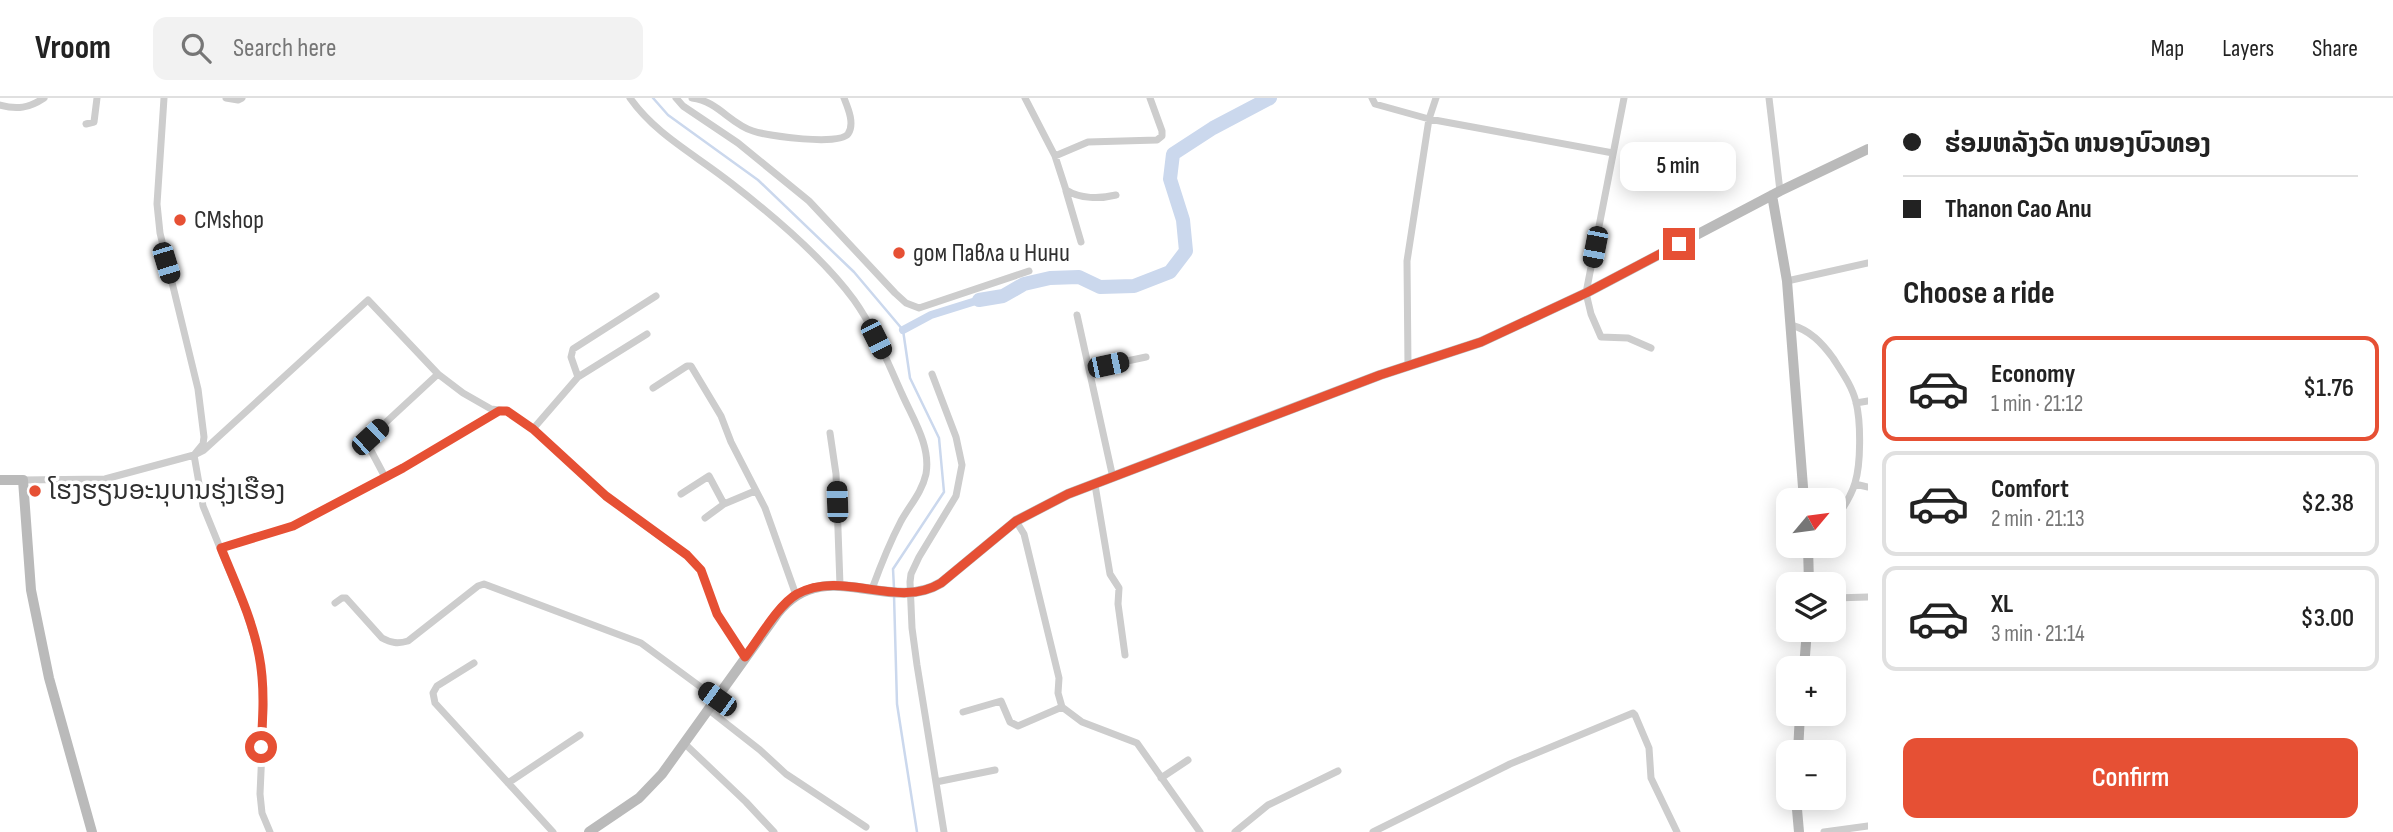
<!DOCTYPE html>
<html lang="en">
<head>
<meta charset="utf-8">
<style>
	:root { --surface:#fff; --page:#f2f2f2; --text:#222; --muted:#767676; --line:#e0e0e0; --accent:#e65034 }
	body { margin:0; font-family:"Sofia Sans Condensed","Noto Sans Lao",sans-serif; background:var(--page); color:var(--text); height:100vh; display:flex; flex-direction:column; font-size:26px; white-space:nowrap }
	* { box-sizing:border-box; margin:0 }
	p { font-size:23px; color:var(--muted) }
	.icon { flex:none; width:38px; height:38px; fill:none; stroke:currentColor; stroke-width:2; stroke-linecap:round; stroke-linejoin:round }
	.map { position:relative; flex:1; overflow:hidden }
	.sheet { display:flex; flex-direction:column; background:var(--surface); width:525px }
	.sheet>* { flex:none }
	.guide { display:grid; align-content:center; height:154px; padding:0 35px; background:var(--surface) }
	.needle { width:46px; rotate:61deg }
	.buttons { position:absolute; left:1776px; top:390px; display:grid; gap:14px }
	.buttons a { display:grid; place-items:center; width:70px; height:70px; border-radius:14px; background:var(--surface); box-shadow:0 4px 18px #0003; font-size:35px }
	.end { position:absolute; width:32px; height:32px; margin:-16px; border:9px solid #e65034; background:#fff; box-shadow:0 0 0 4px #fff }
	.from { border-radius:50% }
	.bubble { position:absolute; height:49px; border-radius:14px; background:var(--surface); box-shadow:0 4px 18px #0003; font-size:23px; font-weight:600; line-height:49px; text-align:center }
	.car { position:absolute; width:21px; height:42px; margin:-21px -10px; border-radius:9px; box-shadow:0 0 5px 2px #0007; background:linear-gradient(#222 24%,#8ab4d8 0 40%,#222 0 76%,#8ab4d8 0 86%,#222 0) }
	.guide b { display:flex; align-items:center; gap:24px; height:66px; font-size:26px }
	.guide b+b { border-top:2px solid var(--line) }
	.guide i { width:18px; height:18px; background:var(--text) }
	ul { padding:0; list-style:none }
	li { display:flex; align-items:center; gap:21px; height:105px; margin:0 14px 10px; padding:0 21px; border:4px solid var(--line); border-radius:14px }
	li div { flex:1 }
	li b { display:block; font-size:26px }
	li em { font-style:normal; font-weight:600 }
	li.selected { border-color:var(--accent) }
	li>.icon { width:63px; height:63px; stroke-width:1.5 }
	h2 { padding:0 35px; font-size:32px; line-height:84px }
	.button { display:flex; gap:14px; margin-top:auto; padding:14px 35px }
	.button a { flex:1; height:80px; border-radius:14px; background:var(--accent); color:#fff; font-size:28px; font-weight:600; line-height:80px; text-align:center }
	header { display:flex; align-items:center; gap:42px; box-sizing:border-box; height:98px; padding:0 35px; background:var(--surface); border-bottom:2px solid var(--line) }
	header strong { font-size:33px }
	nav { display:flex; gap:38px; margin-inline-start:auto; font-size:24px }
	.search { width:490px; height:63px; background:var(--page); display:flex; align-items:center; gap:18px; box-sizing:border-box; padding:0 24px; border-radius:14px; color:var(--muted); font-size:26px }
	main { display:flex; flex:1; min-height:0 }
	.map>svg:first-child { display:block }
</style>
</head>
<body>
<header>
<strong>Vroom</strong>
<div class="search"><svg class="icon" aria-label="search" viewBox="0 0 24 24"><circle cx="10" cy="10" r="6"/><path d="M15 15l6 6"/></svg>Search here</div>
<nav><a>Map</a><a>Layers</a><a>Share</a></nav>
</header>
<main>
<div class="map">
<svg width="1868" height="734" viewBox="0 0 1868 734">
	<rect width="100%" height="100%" fill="#fff"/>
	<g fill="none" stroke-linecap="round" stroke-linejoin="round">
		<!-- stream -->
		<path stroke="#cbd8ed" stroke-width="2.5" d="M653 0 668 17 758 82 854 174 903 232 910 280 939 340 944 394 893 471 894 490
			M894 497 897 606 917 734"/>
		<!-- canal -->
		<path stroke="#cbd8ed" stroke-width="8" d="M903 232 931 217 979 202"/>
		<!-- river -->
		<path stroke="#cbd8ed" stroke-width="14" d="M979 202 1003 198 1024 186 1050 180 1079 179 1100 189 1134 188 1170 174 1186 153 1183 122 1170 81 1173 56 1213 30 1270 0"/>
		<!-- street -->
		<path stroke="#cdcdcd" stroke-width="7" d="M164 0 157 106 160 135 198 291 204 339 203 346 194 357 203 408 247 516 259 557 264 607 260 696 262 715 270 734
			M226 0 238 2 242 0
			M630 0C656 37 696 57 731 85 771 116 824 161 854 202 874 230 888 265 902 296 913 321 931 348 926 376 922 394 910 407 901 423 890 444 880 469 872 491
			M676 0 683 8 738 45 809 103 895 195 906 205 919 210 1029 173
			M692 0C718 3 730 26 753 33 768 38 839 48 848 36 855 26 848 10 844 0
			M1025 0 1055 58 1066 92C1080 101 1100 101 1116 97
			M1372 0 1375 6 1429 21 1613 55
			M1624 0 1586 195 1591 216 1601 239 1628 240 1651 250
			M1769 0 1780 93
			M0 7C17 12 29 10 44 0
			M86 26 94 24 97 0
			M1055 58 1088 44 1157 42 1162 38V33L1150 0
			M1066 93 1081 144
			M1787 183 1868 165
			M1077 217 1113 380
			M1791 227C1810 232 1822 245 1833 260 1842 274 1852 288 1856 304 1861 324 1861 366 1855 385 1851 399 1842 412 1834 423
			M1408 269 1407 163 1429 21 1436 0
			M1089 271 1146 259
			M932 276 956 339 962 367 956 398 919 459 911 476 910 484 912 530 917 567 944 734
			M578 279 571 259 573 251 656 198
			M653 290 687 268H691L721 318 731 344 765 410 796 497
			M1856 305 1868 303
			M533 331 578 279 647 236
			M830 335 836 376 840 487
			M385 379 368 347 370 339 438 276
			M23 382 105 381 194 357 204 352 368 202 438 276 463 295 491 311 507 313 533 331 606 398 666 443 687 457 701 472 717 516 745 559
			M1855 386 1868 389
			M1095 387 1110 476 1119 490 1118 506 1125 557
			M681 396 709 378 724 406
			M705 420 724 406 755 393
			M1016 423 1024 436 1059 580 1058 595 1062 609 1082 624 1137 645 1200 734
			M221 450 293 428 403 370 498 313
			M1834 500 1868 499
			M335 505 342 500H346L382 540C391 545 398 546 408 543L478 488 484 486 641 545 717 601
			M474 565 437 588 433 595 435 605 553 734
			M709 612 760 652 786 676 866 729
			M963 614 1001 603 1010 624 1018 628 1062 609
			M685 646 746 704 774 734
			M1161 680 1188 662
			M936 684 995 672
			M508 685 580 637
			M1235 734 1268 707 1338 673
			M1373 734 1510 666 1633 615 1635 617 1649 650 1651 680 1677 734
			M1824 734 1868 728"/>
		<!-- secondary -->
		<path stroke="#bababa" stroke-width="10" d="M1772 97 1787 183 1804 402
			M0 382H23L31 492 49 580 92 734
			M1808 448 1809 486
			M1804 570 1807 532
			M1798 654 1800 616
			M1796 700 1799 734
			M589 734 639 700 662 676 777 516C824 455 888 517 941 485L1016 423 1068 396 1380 277 1481 244 1586 195 1780 93 1868 51"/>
	</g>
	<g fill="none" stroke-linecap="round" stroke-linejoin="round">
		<!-- route -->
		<path stroke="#e65034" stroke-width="9" d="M261 649C263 618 265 587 259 557 252 520 235 485 221 450L293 428 403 370 499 313H507L533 331 606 398 687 457 701 472 717 516 745 559C759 541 778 507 797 496 844 471 897 512 941 485L1016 423 1068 396 1380 277 1481 244 1586 195 1679 146"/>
	</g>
	<!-- markers -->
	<g fill="#e65034" stroke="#fff" stroke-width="2.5">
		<circle cx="180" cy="122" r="7"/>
		<circle cx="899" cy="155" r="7"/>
		<circle cx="35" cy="393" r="7"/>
	</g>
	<g text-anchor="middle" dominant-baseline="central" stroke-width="7" stroke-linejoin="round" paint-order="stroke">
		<!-- poi labels -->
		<g font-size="26" fill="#303030" stroke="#fff" text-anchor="start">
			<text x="194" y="122">CMshop</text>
			<text x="913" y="155">дом Павла и Нини</text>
			<text x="49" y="393">ໂຮງຮຽນອະນຸບານຮຸ່ງເຮືອງ</text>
		</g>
	</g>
</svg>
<div class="buttons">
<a><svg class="needle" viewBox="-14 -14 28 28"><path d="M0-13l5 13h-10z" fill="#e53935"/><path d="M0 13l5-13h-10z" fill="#767676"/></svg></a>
<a><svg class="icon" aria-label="layers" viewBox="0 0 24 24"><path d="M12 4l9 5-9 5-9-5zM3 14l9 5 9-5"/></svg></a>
<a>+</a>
<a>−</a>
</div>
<i class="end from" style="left:261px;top:649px"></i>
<i class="end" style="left:1679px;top:146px"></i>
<div class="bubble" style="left:1620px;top:44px;width:116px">5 min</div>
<i class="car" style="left:1595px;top:149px;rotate:191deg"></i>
<i class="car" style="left:166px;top:165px;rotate:163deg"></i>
<i class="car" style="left:876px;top:241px;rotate:153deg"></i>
<i class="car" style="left:1108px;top:267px;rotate:78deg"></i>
<i class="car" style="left:370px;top:339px;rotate:47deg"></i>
<i class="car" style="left:837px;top:404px;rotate:358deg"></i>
<i class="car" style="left:717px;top:601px;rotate:306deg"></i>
</div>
<section class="sheet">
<div class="guide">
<b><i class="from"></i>ຮ່ອມຫລັງວັດ ຫນອງບົວທອງ</b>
<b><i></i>Thanon Cao Anu</b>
</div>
<h2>Choose a ride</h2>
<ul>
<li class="selected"><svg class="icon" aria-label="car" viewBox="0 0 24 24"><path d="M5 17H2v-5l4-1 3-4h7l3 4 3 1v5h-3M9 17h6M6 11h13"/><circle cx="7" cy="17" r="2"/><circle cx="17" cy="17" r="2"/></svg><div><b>Economy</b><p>1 min · 21:12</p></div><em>$1.76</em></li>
<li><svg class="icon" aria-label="car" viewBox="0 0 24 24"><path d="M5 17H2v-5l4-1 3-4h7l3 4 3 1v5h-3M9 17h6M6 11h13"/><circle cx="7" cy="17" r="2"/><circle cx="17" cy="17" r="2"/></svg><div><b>Comfort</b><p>2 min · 21:13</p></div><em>$2.38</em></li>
<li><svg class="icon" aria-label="car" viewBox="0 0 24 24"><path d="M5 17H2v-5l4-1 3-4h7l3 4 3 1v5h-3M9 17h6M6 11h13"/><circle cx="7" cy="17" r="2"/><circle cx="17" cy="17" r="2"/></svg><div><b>XL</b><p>3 min · 21:14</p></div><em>$3.00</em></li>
</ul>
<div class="button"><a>Confirm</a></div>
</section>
</main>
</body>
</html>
